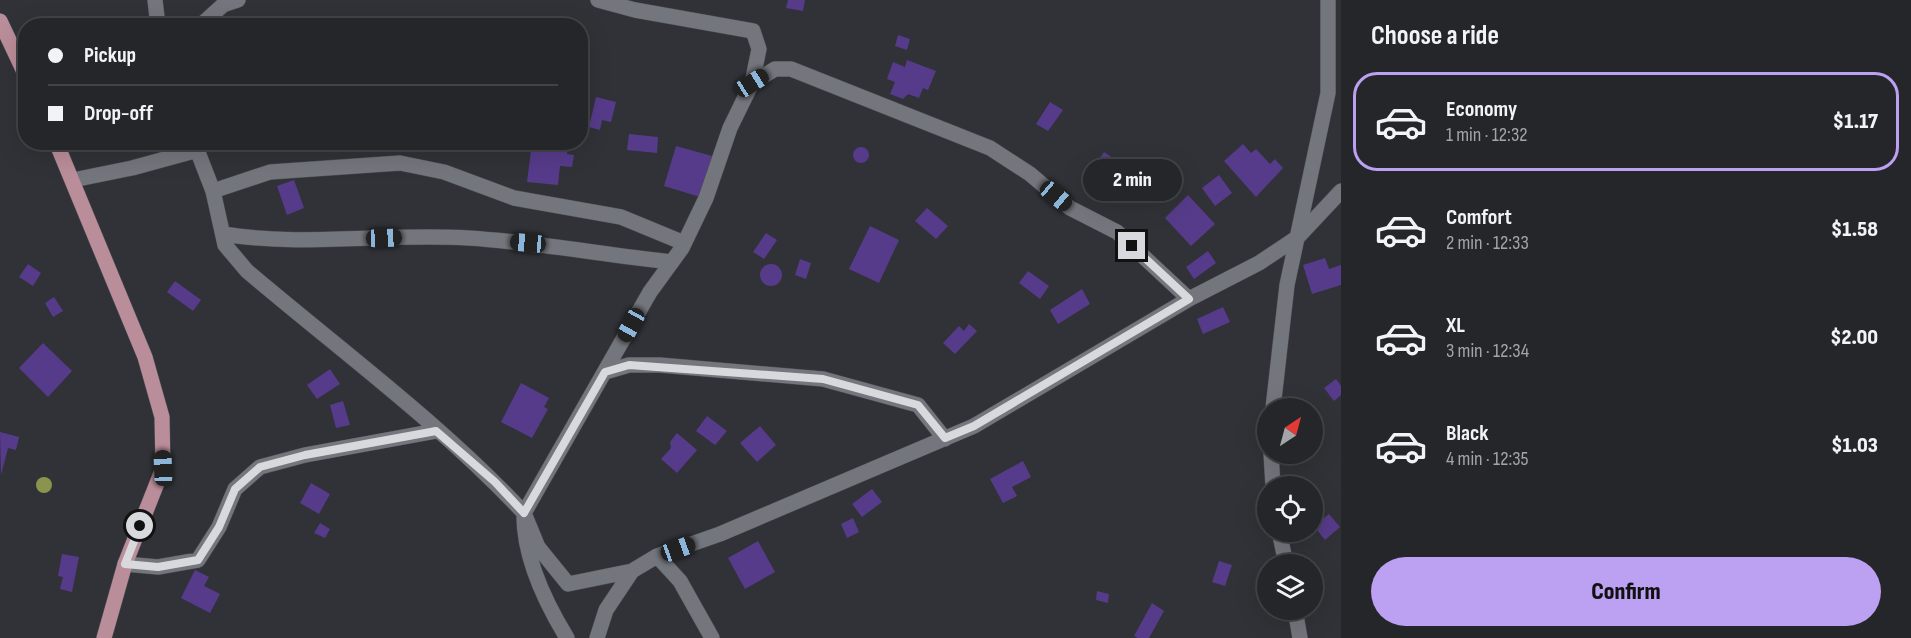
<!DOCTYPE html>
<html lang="en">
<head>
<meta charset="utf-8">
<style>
	:root { --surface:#242629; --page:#303235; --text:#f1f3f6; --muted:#a3a5a8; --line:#414346; --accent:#bca0f2 }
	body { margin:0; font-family:"Sofia Sans Condensed",sans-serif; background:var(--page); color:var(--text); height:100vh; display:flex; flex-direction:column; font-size:22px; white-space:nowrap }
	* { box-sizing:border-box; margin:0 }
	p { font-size:20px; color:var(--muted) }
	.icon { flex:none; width:33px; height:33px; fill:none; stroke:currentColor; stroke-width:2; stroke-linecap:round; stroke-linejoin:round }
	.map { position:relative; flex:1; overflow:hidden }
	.drawer { display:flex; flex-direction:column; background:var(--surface); width:570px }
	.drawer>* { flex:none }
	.banner { position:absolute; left:18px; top:18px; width:570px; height:132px; border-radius:24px; box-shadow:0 6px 24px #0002,0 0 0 2px var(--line); display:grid; align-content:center; height:132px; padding:0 30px; background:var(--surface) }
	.needle { width:39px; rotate:36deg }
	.tools { position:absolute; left:1257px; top:398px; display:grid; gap:12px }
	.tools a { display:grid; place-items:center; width:66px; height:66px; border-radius:50%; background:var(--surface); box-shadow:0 6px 24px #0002,0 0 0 2px var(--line); font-size:30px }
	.end { position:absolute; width:27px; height:27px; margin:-14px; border:8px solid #d7d9dc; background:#111; box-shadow:0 0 0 3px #111 }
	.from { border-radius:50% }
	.bubble { position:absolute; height:42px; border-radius:21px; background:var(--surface); box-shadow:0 6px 24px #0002,0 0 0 2px var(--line); font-size:20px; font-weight:800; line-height:42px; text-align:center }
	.car { position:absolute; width:18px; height:36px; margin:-18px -9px; border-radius:8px; box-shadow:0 0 4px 2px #0007; background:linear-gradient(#222 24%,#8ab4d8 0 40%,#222 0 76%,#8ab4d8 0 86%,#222 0) }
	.banner b { display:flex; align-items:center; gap:21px; height:57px; font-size:22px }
	.banner b+b { border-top:2px solid var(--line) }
	.banner i { width:15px; height:15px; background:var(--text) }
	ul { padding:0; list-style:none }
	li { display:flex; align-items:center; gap:18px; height:99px; margin:0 12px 9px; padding:0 18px; border:3px solid transparent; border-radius:24px }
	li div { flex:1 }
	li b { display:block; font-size:22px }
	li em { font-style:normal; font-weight:800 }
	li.on { border-color:var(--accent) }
	li>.icon { width:54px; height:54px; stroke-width:1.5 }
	h2 { padding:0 30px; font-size:27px; line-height:72px }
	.button { display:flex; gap:12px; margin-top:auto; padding:12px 30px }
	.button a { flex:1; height:69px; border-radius:36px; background:var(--accent); color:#111; font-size:24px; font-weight:800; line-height:69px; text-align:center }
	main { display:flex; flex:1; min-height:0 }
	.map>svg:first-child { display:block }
</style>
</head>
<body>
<main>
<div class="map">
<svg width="1341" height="638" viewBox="0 0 1341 638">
	<rect width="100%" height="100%" fill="#303237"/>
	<!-- building -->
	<path fill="#563b8a" d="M788 0H805L803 11 786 8Z
		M898 35 910 39 907 50 895 46Z
		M907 60 936 71 928 90 923 88 919 98 908 94 903 99 890 94 895 82 887 79 893 62 905 67Z
		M596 97 616 102 611 122 602 120 600 130 589 127Z
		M1050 102 1063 110 1048 131 1036 124Z
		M629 134 658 137 657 153 627 150Z
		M378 142H421V150H378Z
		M532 142H568L567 154 574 155 572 167 560 166 558 185 527 182Z
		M1243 144 1251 153 1256 149 1270 164 1275 159 1283 168 1256 197 1224 161Z
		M676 146 712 156 700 197 664 186Z
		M853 155a8 8 0 1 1 16 0a8 8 0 1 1-16 0Z
		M1104 152 1119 162 1115 168 1123 173 1126 168 1138 175 1122 200 1107 191 1111 186 1105 181 1100 188 1086 179Z
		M1219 175 1232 193 1215 206 1202 188Z
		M294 180 304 208 287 215 277 186Z
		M1188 195 1215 224 1191 246 1165 218Z
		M927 208 948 226 936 239 915 221Z
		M870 226 899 240 879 283 849 269Z
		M766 233 777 240 764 259 753 252Z
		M1208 251 1216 263 1194 279 1186 267Z
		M1325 258 1329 269 1341 265V285L1312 294 1303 265Z
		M800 259 811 263 806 279 795 275Z
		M28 264 41 273 33 286 19 277Z
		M760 275a11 11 0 1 1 22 0a11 11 0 1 1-22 0Z
		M1028 271 1049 286 1040 299 1019 283Z
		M175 281 201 300 193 311 167 292Z
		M1082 289 1090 304 1058 324 1050 310Z
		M54 297 63 311 53 317 45 303Z
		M1223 307 1230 322 1203 334 1197 319Z
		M969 324 977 331 955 354 943 343 959 326 964 331Z
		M43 343 72 371 48 397 19 368Z
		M330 369 340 384 317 399 307 385Z
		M1336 379 1341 386V395L1334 401 1324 388Z
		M521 383 549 398 544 407 548 409 532 438 501 422Z
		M343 401 350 425 336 428 330 405Z
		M707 416 727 431 715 445 696 431Z
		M760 426 776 445 757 462 740 443Z
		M0 432 19 437 16 450 8 448 1 475Z
		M677 433 697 450 677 473 661 459 671 448 670 442Z
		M1023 461 1031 477 1012 487 1017 496 1003 503 990 479Z
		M311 483 330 494 319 514 300 503Z
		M872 489 882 502 862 517 852 504Z
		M1329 514 1340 527 1325 540 1314 526Z
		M853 518 859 532 847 538 841 524Z
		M320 523 330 529 325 538 314 533Z
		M758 541 775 572 745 589 728 558Z
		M62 554 79 557 72 592 60 589 63 577 58 576Z
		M1219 561 1232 565 1225 586 1212 582Z
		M195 570 209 577 204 586 220 594 210 613 181 598Z
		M1097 591 1109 594 1108 603 1096 600Z
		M1152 603 1164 611 1149 638H1138L1134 636Z"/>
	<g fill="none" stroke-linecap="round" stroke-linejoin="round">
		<!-- minor casing -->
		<g stroke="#4d4f54" stroke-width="16">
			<path id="minor" d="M155 0 158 26
				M598 0 635 10 753 31 759 49 752 83 730 128 706 198 682 248 650 292 524 513 538 547 568 584 632 571
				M200 26 223 5 238 0
				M752 83 775 69H791L990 148 1030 174 1070 208 1117 232 1189 299
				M194 142 213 191 225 245 247 271C340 350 441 424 524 513 523 556 545 602 567 638
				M73 180 132 168 198 150
				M213 191 270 172 400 163 444 172 514 198 621 217 684 243
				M223 234C304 247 386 233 468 238 537 242 604 255 672 262
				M605 372 629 365H660L823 379 918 405 945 439
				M1273 408 1287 285 1328 93V0
				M1271 453 1273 486
				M1279 531 1286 564
				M657 556 680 581 712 638
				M125 564 158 567 198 560 219 527 235 489 260 467 305 455 436 431
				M1295 609 1300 638
				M597 638 606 610 632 571 657 556 720 534 974 426 1189 299 1259 263 1298 237 1341 191"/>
		</g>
		<!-- major casing -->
		<g stroke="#4d4f54" stroke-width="16">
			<path id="major" d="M0 21 26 76
				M56 142 145 357 162 417 163 468 125 564 104 638"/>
		</g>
		<!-- minor -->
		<use href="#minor" stroke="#74767d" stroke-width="15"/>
		<!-- major -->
		<use href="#major" stroke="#ba8d9a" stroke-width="15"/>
	</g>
	<!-- trees -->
	<circle fill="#8b944d" cx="44" cy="485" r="8"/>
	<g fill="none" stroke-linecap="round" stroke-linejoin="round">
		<!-- route -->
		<path stroke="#d7d9dc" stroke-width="8" d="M140 526 125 564 158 567 198 560 219 527 235 489 260 467 305 455 436 431 495 482 524 513 605 372 629 365 823 379 918 405 945 438 974 426 1189 299 1132 246"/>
	</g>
</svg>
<div class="tools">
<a><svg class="needle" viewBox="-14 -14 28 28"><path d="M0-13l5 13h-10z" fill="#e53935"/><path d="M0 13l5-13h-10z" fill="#a3a5a8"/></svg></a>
<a><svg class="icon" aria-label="locate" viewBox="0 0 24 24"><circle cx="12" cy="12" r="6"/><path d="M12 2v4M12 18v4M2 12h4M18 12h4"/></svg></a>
<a><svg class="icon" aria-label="layers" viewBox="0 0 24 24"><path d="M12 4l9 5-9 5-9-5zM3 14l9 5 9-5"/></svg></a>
</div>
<i class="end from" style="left:140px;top:526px"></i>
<i class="end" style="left:1132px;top:246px"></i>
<div class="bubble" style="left:1083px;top:159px;width:99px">2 min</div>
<i class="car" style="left:752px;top:83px;rotate:58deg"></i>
<i class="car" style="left:1056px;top:196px;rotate:130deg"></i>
<i class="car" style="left:384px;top:238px;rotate:88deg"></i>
<i class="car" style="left:528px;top:243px;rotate:275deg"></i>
<i class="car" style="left:631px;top:325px;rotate:209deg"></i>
<i class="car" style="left:163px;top:468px;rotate:358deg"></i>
<i class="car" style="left:678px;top:549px;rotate:70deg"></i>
<div class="banner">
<b><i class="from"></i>Pickup</b>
<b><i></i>Drop-off</b>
</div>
</div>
<section class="drawer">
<h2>Choose a ride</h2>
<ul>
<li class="on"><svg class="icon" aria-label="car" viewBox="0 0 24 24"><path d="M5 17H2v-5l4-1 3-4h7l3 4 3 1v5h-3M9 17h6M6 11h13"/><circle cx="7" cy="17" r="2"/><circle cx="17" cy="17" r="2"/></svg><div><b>Economy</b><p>1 min · 12:32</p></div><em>$1.17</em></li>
<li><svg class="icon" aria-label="car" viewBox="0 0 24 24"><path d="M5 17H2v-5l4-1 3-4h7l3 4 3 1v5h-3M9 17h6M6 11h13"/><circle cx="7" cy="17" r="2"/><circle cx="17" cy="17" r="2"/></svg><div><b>Comfort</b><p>2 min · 12:33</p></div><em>$1.58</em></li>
<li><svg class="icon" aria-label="car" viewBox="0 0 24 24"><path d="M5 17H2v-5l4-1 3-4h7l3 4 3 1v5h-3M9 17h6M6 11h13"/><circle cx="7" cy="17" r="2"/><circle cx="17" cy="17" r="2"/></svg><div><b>XL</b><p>3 min · 12:34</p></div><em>$2.00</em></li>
<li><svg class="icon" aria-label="car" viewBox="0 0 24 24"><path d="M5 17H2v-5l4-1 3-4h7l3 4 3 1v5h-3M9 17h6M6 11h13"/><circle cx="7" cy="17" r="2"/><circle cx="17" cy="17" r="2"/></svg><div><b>Black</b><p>4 min · 12:35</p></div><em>$1.03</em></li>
</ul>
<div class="button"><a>Confirm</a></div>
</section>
</main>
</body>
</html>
